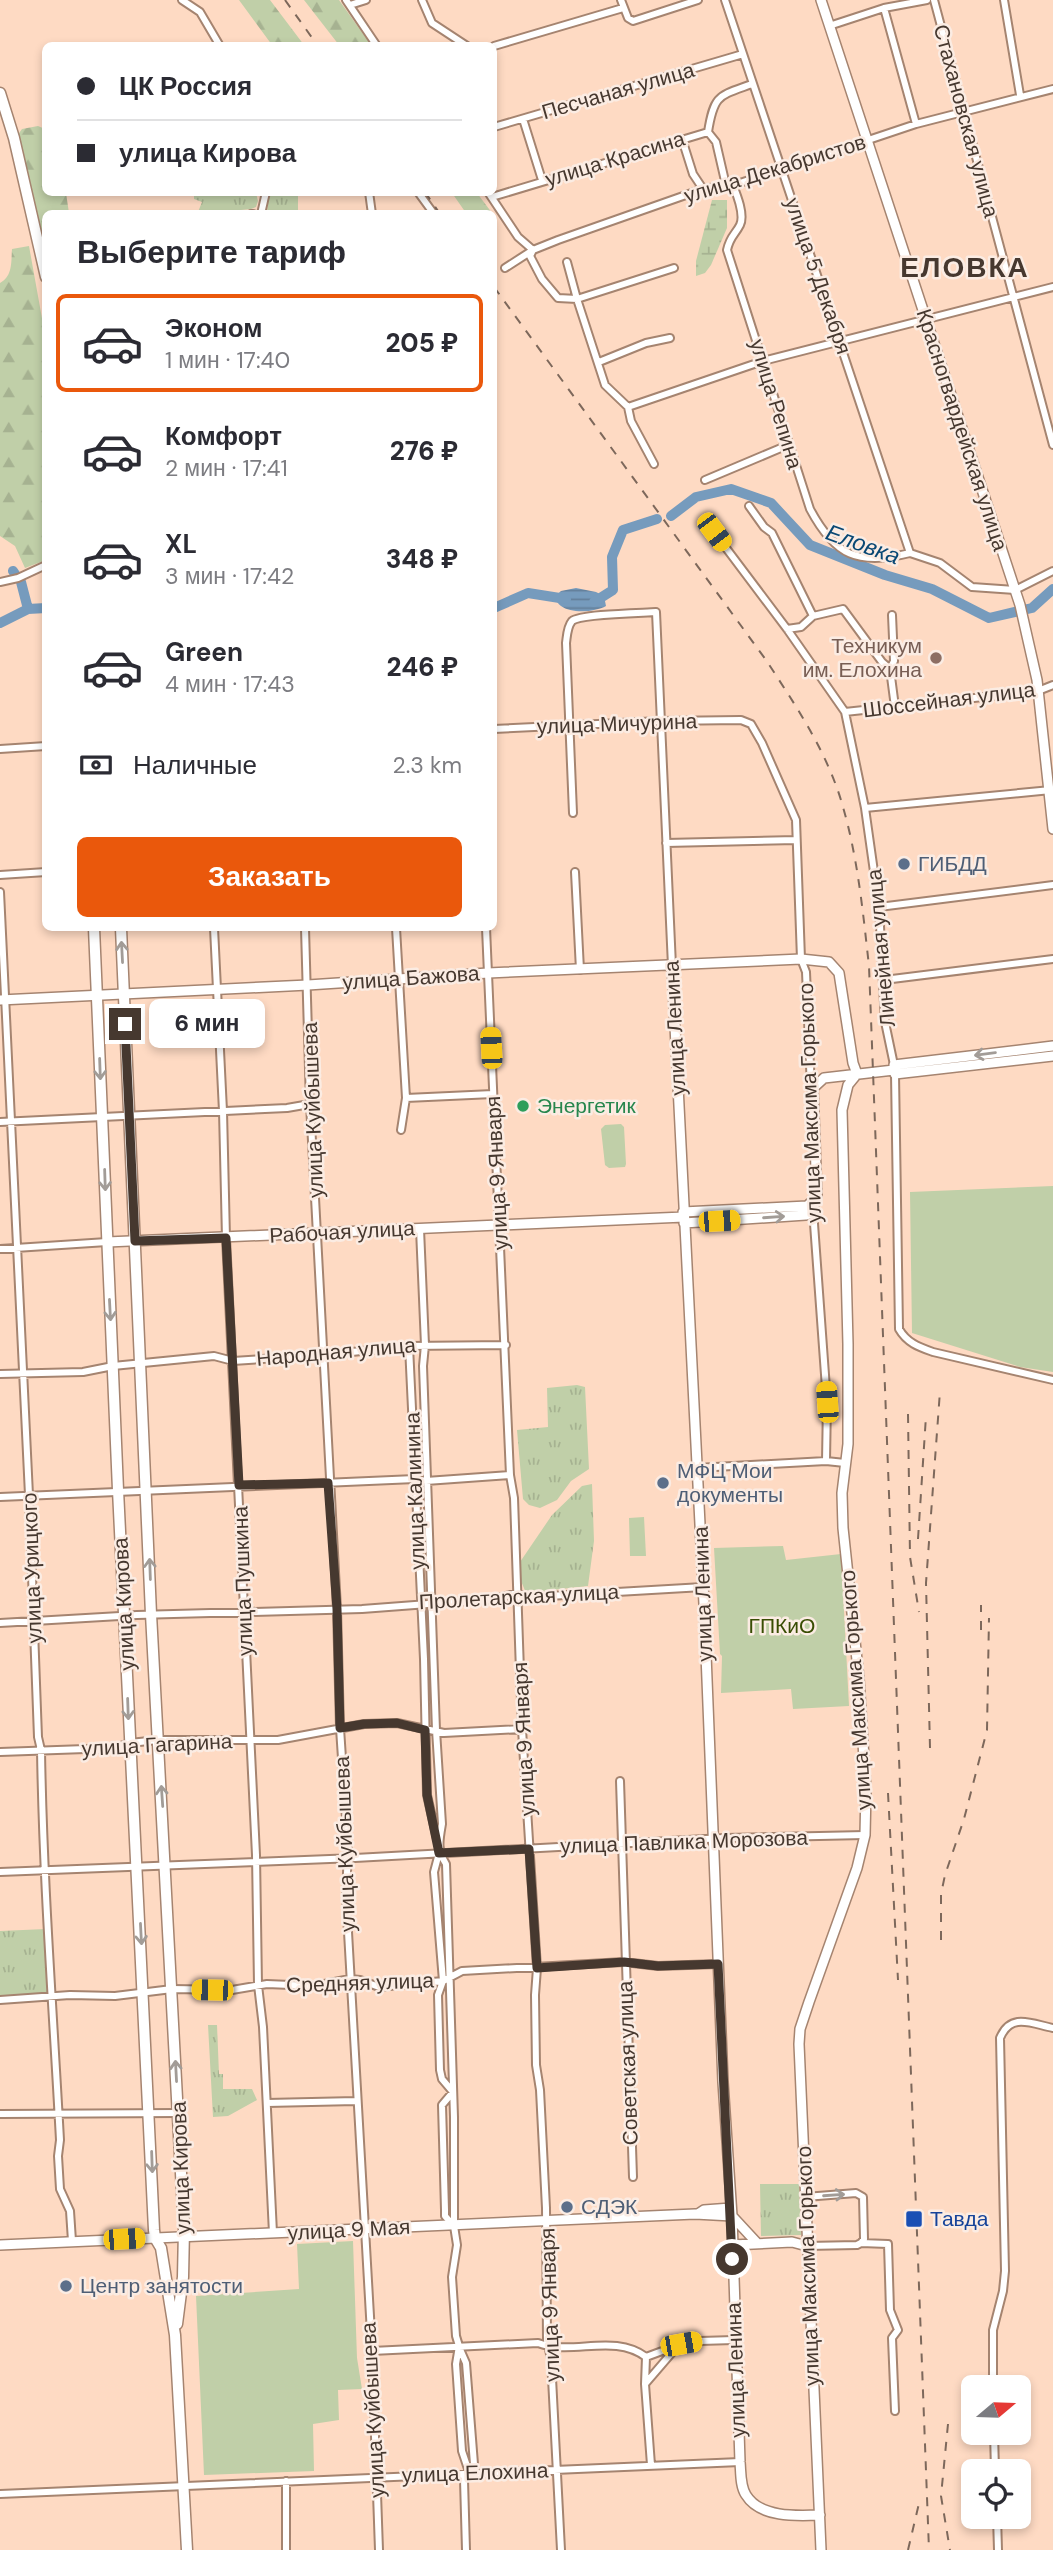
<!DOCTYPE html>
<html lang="ru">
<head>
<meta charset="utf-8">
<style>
	:root { --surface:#fff; --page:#f7f7f7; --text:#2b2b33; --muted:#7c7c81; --line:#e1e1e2; --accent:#ea580c }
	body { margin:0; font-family:"DM Sans",sans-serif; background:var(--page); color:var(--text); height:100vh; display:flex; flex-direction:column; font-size:26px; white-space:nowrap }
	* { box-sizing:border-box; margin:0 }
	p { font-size:23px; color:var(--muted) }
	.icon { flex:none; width:38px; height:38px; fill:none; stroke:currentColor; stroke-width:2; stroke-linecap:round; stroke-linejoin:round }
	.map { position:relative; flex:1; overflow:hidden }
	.sheet { position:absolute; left:42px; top:210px; width:455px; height:721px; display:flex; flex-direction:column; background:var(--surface); border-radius:10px; box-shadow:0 4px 10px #0003 }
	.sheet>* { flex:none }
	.banner { position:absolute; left:42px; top:42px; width:455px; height:154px; border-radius:10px; box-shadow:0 4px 10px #0003; display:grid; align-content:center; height:154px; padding:0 35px; background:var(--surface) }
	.needle { width:46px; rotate:71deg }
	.buttons { position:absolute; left:961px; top:2375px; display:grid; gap:14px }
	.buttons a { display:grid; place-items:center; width:70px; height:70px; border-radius:10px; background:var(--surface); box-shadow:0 4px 10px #0003; font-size:35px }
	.end { position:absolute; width:32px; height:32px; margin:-16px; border:9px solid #46382f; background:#fff; box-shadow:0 0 0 4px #fff }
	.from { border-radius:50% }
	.bubble { position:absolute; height:49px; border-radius:10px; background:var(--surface); box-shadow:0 4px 10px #0003; font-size:23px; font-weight:800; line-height:49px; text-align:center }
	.car { position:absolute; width:21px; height:42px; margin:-21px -10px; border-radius:9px; box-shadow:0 0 5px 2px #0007; background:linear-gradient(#f5c518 24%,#345 0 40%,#f5c518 0 76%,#345 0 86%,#f5c518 0) }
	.banner b { display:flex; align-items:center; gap:24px; height:66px; font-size:26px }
	.banner b+b { border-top:2px solid var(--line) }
	.banner i { width:18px; height:18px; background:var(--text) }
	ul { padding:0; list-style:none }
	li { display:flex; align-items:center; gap:21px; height:98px; margin:0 14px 10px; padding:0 21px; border:4px solid transparent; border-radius:10px }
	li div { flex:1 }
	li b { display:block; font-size:26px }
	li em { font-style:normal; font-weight:800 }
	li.current { border-color:var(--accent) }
	li>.icon { width:63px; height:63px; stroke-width:1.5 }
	h2 { padding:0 35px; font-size:32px; line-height:84px }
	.pay { display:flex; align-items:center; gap:18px; height:77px; padding:0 35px; font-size:26px }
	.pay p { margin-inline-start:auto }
	.button { display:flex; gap:14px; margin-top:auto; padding:14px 35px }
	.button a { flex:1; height:80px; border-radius:10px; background:var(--accent); color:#fff; font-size:28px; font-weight:800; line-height:80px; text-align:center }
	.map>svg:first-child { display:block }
</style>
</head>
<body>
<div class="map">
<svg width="1053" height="2550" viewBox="0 0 1053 2550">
	<defs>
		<pattern id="grass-tufts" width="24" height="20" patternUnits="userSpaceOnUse" patternTransform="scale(1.75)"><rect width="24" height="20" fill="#c0cfa8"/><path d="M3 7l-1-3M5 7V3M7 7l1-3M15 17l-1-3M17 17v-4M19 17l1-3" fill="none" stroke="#a6b291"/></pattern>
		<pattern id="forest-firs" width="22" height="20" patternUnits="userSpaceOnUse" patternTransform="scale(1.75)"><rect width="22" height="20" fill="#c0cfa8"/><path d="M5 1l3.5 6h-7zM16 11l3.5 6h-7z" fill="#a6b291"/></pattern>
		<pattern id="wetland-marsh" width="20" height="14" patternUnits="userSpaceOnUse" patternTransform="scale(1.75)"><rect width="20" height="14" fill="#c0cfa8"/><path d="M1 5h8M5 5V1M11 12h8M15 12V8" fill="none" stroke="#a6b291"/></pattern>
		<pattern id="water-rules" width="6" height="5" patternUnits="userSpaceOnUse" patternTransform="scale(1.75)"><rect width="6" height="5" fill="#769bbd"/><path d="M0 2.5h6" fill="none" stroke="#637f9a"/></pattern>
	</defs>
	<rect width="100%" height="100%" fill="#fedac3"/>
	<!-- grass -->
	<path fill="url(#grass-tufts)" d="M194 193H256L258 201 256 207 251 209 211 213 210 210 199 213 198 212 202 202 194 199Z
		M269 193H298V213H267Z
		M577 1385 585 1387 589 1469 571 1481 557 1500 540 1508 529 1505 523 1499 517 1430 548 1427 547 1388Z
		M592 1484 594 1541 588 1586 526 1593 521 1581 520 1562 552 1515 582 1486Z
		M46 1929 50 1993 0 1996V1931Z
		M208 2025H217L219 2074H223V2089H252L257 2100 228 2116 213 2117Z
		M799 2184 801 2235 761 2236 760 2184Z"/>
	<!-- forest -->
	<path fill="url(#forest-firs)" d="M239 0H270L304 45H272Z
		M304 0H339L371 45H339Z
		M38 126 45 129 46 192 66 193 69 213 46 214 45 240 42 241 17 136 22 129Z
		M452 193H477L492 213H466Z
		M29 246 45 335 46 560 25 568 15 546 0 536V283C13 276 11 262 12 249Z"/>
	<!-- wetland -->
	<path fill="url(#wetland-marsh)" d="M712 200H727V228L711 265 705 273 696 276V261Z"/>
	<!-- park -->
	<path fill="#c0cfa8" d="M621 1124 624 1127 626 1164 625 1167 609 1168 605 1165 601 1129 605 1125Z
		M1053 1186V1372L1020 1367 912 1333 910 1192Z
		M644 1517 646 1556H630L629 1518Z
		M783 1546 786 1560 841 1554 849 1706 793 1709 791 1689 721 1693 722 1656 720 1654 714 1548Z
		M353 2241 357 2358 362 2389 338 2390 339 2420 313 2424 314 2471 204 2475 196 2296 299 2289 297 2244Z"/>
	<!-- water -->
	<path fill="url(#water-rules)" d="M576 588 596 592 604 596 606 606C595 612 572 614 561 606 558 604 556 600 554 597L561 591Z"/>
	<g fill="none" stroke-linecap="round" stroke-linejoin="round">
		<!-- river -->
		<path stroke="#769bbd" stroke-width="10" d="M671 516 696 497 731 489 771 503 810 545 885 575 932 589 989 618 1032 608 1053 589
			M13 571 15 574
			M21 582 28 609
			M594 602 613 590 612 557 623 530 657 519
			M494 608 528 593 566 599
			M0 623 28 609 46 608"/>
		<!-- street casing -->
		<g stroke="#a58470" stroke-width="10">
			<path id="street" d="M182 0 200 12 220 46
				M346 0 377 46
				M422 0 432 23 467 46
				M621 0 628 18 633 21 698 0
				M725 0 910 553
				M934 0 1053 445
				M1004 0 1020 95
				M350 5 366 0
				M884 8 916 124
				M829 26 884 8 927 0
				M494 46 623 8
				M523 119 542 180
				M494 127 743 54
				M708 132 716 142 725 181 733 185C737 195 745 215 740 225 735 235 730 236 727 250L810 509C835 556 858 566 910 553
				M682 139 693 174 703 189
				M369 192 372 214
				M418 192 434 214
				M488 192 518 237 533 250 530 256 542 279 558 298 577 299 605 385 628 407 631 421 654 464
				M492 197 708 132C714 94 719 96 752 84
				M251 214H253
				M261 214 266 192
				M567 262 577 299 674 268
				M505 268 533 250 558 240 703 189 737 184 916 124 1053 89
				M599 362 646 343 670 338
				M628 407 763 361 1053 287
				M705 480 788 445
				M749 506 764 527 772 533 813 616
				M714 532 787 629 845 712 865 808 879 907 885 1022 894 1065
				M910 553 940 563 972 587 1015 590 1053 571
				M0 582 18 578 46 565
				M892 615 894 661 890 669 895 707
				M787 629 801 627 813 616 843 609 882 662 890 669
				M845 712 1038 691 1053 685
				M494 729 661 721 741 720 751 724 762 743 796 820 801 959 806 972 811 1089
				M0 749 46 746
				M865 808 1051 790
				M573 813 566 643C567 636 567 627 572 621 580 614 642 613 656 612L672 966
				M666 843 796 840
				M575 872 580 970
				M0 875 46 872
				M0 892 29 1495 38 1737 41 1750C43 1880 53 2010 60 2140L58 2156 60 2189 70 2211 72 2241
				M879 907 1053 885
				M214 928 223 1111 226 1238 256 1855 258 1985 263 2027 273 2233
				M305 928 310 1104 337 1609 340 1728 348 1849 346 1897 372 2351 379 2550
				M396 928 406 1098 401 1130
				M486 928 510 1475 514 1498 522 1729 537 1968 535 1995 536 2065 540 2090 546 2208 547 2340 551 2359 561 2550
				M884 980 1053 959
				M895 1074 899 1329C907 1343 919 1347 933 1352L1053 1380
				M406 1098 493 1094
				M0 1122 287 1108 310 1104
				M813 1210 827 1402 826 1461
				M420 1229 425 1345 423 1366 436 1730 442 1824C439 1841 437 1850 446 1864L454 2117V2226
				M0 1249 107 1242
				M409 1346 424 1659 427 1795 437 1839
				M0 1374 83 1372 113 1366 214 1356 233 1361 323 1355 409 1346 506 1345
				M697 1468 826 1461 845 1463
				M0 1497 415 1479 426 1481 510 1475
				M0 1623 137 1615 362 1609 494 1599 517 1593 531 1597 703 1587
				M0 1752 114 1748 130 1743 158 1740H278L364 1724 397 1723 444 1733 522 1729
				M620 1781 633 2177
				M439 1853 434 1872 443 1981 438 1995 440 2070 442 2079 453 2092 442 2105 445 2210V2216L454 2226 457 2245 452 2277 456 2336 459 2346 456 2364 462 2451 469 2472
				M0 1872 355 1858 724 1838 865 1835
				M0 2000 70 1995 115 1996 172 1989 232 1990 267 1984 314 1986 350 1979 360 1980 379 1987 443 1981 462 1971 624 1962 658 1966 718 1964
				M267 2103 356 2101
				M0 2114 179 2113
				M805 2197 856 2193 863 2197 864 2239 861 2243
				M807 2246 857 2245 861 2243 888 2244 890 2310 898 2330 892 2338 895 2411
				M459 2347 466 2363 474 2464 464 2480 466 2550
				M372 2351 538 2343C572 2356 614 2333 646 2357L681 2344 700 2341 734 2340
				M646 2357 645 2384 676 2348
				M645 2384 651 2465
				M993 2387V2330L1003 2291 1005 2271 1000 2038C1011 2012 1032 2024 1053 2028
				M994 2432 995 2471
				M286 2481V2550
				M0 2494 740 2462
				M997 2516 998 2550"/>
		</g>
		<!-- secondary casing -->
		<g stroke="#a58470" stroke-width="12">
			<path id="secondary" d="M821 0 1020 605 1037 680 1053 829
				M672 966 704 1604 723 2082 732 2216 740 2462C741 2472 740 2486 746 2495 760 2518 797 2516 820 2515
				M0 1000 308 985 488 973 801 959 829 962 839 973 853 1063 857 1074 848 1085 842 1110 848 1344V1444L842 1493 843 1528 859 1679 866 1790 865 1835 857 1868 809 2002 800 2029 799 2044 821 2550
				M1053 1046 894 1065 895 1074 1053 1056
				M683 1212 807 1206 817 1197
				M684 1223 806 1215 811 1213 817 1196 813 1088 824 1078 894 1070
				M107 1242 684 1217
				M698 2214 704 2210 731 2208
				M0 2245 695 2214 732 2216 757 2243
				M733 2245 792 2242 807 2246"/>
		</g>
		<!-- primary casing -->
		<g stroke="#a58470" stroke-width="13">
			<path id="primary" d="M0 93 14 138 46 277
				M94 928 118 1490 154 2230 155 2238 161 2248 175 2335 187 2550
				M121 928 151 1614 184 2229 183 2277 177 2324"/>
		</g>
		<!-- street -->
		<use href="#street" stroke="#fff" stroke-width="6"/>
		<!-- secondary -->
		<use href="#secondary" stroke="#fff" stroke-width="9"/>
		<!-- primary -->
		<use href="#primary" stroke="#fff" stroke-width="10"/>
		<!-- rail -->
		<path stroke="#7d685b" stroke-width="2" stroke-dasharray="9 9" stroke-linecap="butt" d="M285 0 318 46
			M425 192 440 214
			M494 287 766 660C796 706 828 753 843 807 858 859 863 913 869 966L929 2550
			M908 1414 910 1557 919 1612
			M918 1539 926 1416
			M981 1630V1605
			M930 1748 926 1583 940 1391
			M888 1793 898 1980
			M941 1940V1894L945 1875 964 1819 987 1730 989 1618
			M948 2424 941 2496 950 2550
			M908 2550 920 2499"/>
	</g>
	<!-- one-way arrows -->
	<defs><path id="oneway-shaft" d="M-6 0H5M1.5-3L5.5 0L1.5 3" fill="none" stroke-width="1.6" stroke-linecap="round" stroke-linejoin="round" transform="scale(1.75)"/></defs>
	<g stroke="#a29c97">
		<use href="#oneway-shaft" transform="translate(122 952) rotate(-93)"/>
		<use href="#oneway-shaft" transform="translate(985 1054) rotate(173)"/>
		<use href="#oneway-shaft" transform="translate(100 1069) rotate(88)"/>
		<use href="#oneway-shaft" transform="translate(105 1180) rotate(88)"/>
		<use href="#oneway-shaft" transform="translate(774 1217) rotate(-4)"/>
		<use href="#oneway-shaft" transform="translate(110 1310) rotate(87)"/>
		<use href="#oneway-shaft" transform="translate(150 1569) rotate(-92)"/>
		<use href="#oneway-shaft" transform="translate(128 1709) rotate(88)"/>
		<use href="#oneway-shaft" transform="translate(162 1796) rotate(-94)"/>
		<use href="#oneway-shaft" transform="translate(141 1934) rotate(87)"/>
		<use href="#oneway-shaft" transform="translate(176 2071) rotate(-93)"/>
		<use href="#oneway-shaft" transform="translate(152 2162) rotate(88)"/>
		<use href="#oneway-shaft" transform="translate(834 2195) rotate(-4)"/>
	</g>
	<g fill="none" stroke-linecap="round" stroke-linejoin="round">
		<!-- route -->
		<path stroke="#46382f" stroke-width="9" d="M125 1024 135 1241 226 1238 239 1485 328 1483 337 1609 340 1728 364 1724 397 1723 425 1730 427 1795 439 1853 529 1849 537 1968 624 1962 658 1966 718 1964 732 2259"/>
	</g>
	<!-- markers -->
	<circle fill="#8d6e63" stroke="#fbece3" stroke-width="2.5" cx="936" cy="658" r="7"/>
	<g fill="#5c6f8a" stroke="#fbece3" stroke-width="2.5">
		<circle cx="904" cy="864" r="7"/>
		<circle cx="663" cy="1483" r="7"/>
		<circle cx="567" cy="2207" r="7"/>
		<circle cx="66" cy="2286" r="7"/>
	</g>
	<circle fill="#2e9e5b" stroke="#fbece3" stroke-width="2.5" cx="523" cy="1106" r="7"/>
	<rect fill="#1a4fb4" stroke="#fbece3" stroke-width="2.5" x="905" y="2210" width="18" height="18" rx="3.5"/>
	<g text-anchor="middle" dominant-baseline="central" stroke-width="5" stroke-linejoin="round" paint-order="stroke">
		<!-- street labels -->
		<g font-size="21" fill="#46382f" stroke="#fbece3">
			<text transform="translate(618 91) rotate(-16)">Песчаная улица</text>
			<text transform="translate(966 121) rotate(75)">Стахановская улица</text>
			<text transform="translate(615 159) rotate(-17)">улица Красина</text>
			<text transform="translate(775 169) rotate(-17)">улица Декабристов</text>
			<text transform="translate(818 276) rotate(71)">улица 5 Декабря</text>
			<text transform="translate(776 404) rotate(73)">улица Репина</text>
			<text transform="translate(962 430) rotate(72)">Красногвардейская улица</text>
			<text transform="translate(949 700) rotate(-7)">Шоссейная улица</text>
			<text transform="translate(617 724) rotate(-2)">улица Мичурина</text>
			<text transform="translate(881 948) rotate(-95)">Линейная улица</text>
			<text transform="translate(411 978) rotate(-4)">улица Бажова</text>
			<text transform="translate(675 1028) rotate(-93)">улица Ленина</text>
			<text transform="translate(810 1103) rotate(-92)">улица Максима Горького</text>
			<text transform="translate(313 1110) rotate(-92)">улица Куйбышева</text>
			<text transform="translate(497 1173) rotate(-93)">улица 9 Января</text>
			<text transform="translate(342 1232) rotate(-3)">Рабочая улица</text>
			<text transform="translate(336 1352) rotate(-5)">Народная улица</text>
			<text transform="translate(415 1491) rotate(-92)">улица Калинина</text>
			<text transform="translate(32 1568) rotate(-92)">улица Урицкого</text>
			<text transform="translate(243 1581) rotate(-92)">улица Пушкина</text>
			<text transform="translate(703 1594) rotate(-92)">улица Ленина</text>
			<text transform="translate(519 1597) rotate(-3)">Пролетарская улица</text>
			<text transform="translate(124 1604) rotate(-93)">улица Кирова</text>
			<text transform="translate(856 1690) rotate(-94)">улица Максима Горького</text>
			<text transform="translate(524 1739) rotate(-93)">улица 9 Января</text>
			<text transform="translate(157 1745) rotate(-3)">улица Гагарина</text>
			<text transform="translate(684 1842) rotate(-2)">улица Павлика Морозова</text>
			<text transform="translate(345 1844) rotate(-92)">улица Куйбышева</text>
			<text transform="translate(360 1983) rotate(-2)">Средняя улица</text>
			<text transform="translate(628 2063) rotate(-92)">Советская улица</text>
			<text transform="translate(181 2168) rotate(-92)">улица Кирова</text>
			<text transform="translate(349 2230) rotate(-3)">улица 9 Мая</text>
			<text transform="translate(808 2266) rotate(-92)">улица Максима Горького</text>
			<text transform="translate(550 2305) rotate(-92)">улица 9 Января</text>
			<text transform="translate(736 2370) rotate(-92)">улица Ленина</text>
			<text transform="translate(373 2410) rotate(-93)">улица Куйбышева</text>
			<text transform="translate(475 2473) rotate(-2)">улица Елохина</text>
		</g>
		<!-- education labels -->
		<g font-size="21" fill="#785e54" stroke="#fbece3" text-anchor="end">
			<text x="922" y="646">Техникум<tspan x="922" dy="24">им. Елохина</tspan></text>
		</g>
		<!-- service labels -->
		<g font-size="21" fill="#4e5e75" stroke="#fbece3" text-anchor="start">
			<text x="918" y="864">ГИБДД</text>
			<text x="677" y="1471">МФЦ Мои<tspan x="677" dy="24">документы</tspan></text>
			<text x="581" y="2207">СДЭК</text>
			<text x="80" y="2286">Центр занятости</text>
		</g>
		<!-- leisure labels -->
		<g font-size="21" fill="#27864d" stroke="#fbece3" text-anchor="start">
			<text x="537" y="1106">Энергетик</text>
		</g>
		<!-- park labels -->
		<g font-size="21" fill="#394d03" stroke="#fbece3">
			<text x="782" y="1626">ГПКиО</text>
		</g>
		<!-- transit labels -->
		<g font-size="21" fill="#164399" stroke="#fbece3" text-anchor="start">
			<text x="930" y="2219">Тавда</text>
		</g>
		<!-- water labels -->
		<g font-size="23" font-style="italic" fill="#094874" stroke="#fbece3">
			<text transform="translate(863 544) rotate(20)">Еловка</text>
		</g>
		<!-- district labels -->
		<g font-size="28" font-weight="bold" letter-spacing="2" fill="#46382f" stroke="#fbece3">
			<text x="965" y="267">ЕЛОВКА</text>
		</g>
	</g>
</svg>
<div class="buttons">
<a><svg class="needle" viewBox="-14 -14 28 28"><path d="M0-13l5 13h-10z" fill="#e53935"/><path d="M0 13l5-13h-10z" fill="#7c7c81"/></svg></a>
<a><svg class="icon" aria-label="locate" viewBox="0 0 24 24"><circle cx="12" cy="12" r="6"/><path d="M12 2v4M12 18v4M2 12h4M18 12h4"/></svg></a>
</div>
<i class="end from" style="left:732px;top:2259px"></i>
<i class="end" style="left:125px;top:1024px"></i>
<div class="bubble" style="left:149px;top:999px;width:116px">6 мин</div>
<i class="car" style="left:714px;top:532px;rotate:143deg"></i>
<i class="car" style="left:491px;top:1048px;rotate:357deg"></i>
<i class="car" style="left:719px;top:1221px;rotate:87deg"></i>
<i class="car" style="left:827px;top:1402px;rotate:356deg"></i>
<i class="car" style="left:212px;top:1990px;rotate:271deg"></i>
<i class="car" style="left:124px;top:2239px;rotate:87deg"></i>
<i class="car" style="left:681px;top:2344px;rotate:80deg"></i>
<div class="banner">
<b><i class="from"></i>ЦК Россия</b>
<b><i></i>улица Кирова</b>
</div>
<section class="sheet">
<h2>Выберите тариф</h2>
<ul>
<li class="current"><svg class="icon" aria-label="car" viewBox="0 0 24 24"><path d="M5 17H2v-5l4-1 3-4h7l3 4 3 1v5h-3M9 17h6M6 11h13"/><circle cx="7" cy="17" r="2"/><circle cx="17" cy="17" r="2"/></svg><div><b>Эконом</b><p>1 мин · 17:40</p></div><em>205 ₽</em></li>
<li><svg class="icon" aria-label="car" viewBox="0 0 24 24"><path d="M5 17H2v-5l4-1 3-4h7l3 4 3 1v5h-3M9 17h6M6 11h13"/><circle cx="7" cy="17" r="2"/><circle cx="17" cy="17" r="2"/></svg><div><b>Комфорт</b><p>2 мин · 17:41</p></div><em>276 ₽</em></li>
<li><svg class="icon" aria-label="car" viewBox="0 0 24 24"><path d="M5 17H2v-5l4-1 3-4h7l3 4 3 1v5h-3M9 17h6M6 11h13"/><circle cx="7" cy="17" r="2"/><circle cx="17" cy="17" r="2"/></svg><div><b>XL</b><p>3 мин · 17:42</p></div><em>348 ₽</em></li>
<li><svg class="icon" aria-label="car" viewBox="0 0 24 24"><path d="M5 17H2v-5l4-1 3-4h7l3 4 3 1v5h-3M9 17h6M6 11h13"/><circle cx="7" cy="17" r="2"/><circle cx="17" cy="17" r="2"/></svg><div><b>Green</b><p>4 мин · 17:43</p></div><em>246 ₽</em></li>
</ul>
<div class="pay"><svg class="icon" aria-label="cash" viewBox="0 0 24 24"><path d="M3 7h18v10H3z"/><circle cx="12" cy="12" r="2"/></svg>Наличные<p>2.3 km</p></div>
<div class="button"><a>Заказать</a></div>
</section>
</div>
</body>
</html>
